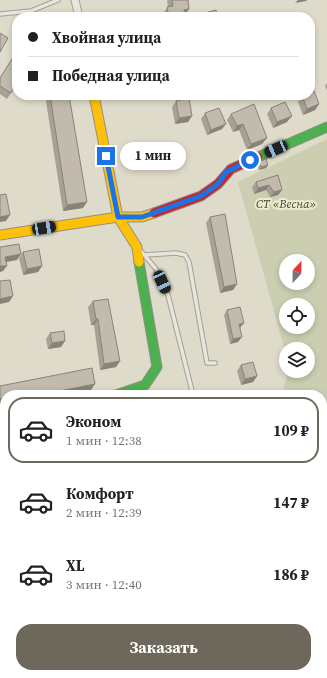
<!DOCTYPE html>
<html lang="ru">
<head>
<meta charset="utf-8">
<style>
	:root { --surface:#fff; --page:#f6f6f6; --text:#202124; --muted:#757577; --line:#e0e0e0; --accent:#6e675b }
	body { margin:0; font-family:"Source Serif 4",serif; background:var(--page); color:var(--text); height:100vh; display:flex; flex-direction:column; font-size:15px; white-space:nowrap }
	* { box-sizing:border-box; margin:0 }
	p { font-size:13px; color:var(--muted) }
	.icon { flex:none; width:22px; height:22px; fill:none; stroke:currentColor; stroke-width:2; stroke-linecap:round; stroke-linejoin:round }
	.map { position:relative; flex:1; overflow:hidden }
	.drawer { position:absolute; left:0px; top:390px; width:327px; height:288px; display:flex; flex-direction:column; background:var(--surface); border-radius:16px 16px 0 0; box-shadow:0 2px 6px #0003 }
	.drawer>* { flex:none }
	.banner { position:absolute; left:12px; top:12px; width:303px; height:88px; border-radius:16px; box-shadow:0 2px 6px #0003; display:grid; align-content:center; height:88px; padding:0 16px; background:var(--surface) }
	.needle { width:26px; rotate:22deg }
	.controls { position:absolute; left:279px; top:254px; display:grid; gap:8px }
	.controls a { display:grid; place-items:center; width:36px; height:36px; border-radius:50%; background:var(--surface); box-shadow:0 2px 6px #0003; font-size:20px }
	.end { position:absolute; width:18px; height:18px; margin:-9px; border:5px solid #1a73e8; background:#fff; box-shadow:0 0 0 2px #fff }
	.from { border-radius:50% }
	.bubble { position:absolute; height:28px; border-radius:14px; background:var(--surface); box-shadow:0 2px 6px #0003; font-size:13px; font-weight:700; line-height:28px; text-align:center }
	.car { position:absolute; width:12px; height:24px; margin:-12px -6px; border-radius:5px; box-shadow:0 0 3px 1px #0007; background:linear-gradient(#222 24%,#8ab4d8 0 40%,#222 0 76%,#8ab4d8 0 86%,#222 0) }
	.banner b { display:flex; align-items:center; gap:14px; height:38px; font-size:15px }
	.banner b+b { border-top:1px solid var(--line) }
	.banner i { width:10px; height:10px; background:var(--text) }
	ul { padding:7px 0 0; list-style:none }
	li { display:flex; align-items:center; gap:12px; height:66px; margin:0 8px 6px; padding:0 8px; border:2px solid transparent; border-radius:16px }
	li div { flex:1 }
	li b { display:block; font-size:15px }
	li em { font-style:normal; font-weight:700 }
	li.selected { border-color:var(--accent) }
	li>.icon { width:36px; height:36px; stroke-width:1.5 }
	.button { display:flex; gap:8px; margin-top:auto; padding:8px 16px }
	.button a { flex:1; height:46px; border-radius:16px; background:var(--accent); color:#fff; font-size:16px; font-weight:700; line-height:46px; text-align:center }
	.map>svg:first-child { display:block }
</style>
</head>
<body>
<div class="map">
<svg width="327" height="678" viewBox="0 0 327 678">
	<rect width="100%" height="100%" fill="#dfdbcb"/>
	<!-- farmland -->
	<path fill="#dddabd" d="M5 504V673H304L303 676 309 678H0V505Z"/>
	<!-- green -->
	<path fill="#cbceb0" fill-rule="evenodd" d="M327 139V603L322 593V395H282L288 371H308V349H286V354L238 182ZM286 261H308V283H286ZM286 305H308V327H286Z"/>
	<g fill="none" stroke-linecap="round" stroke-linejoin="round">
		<!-- lane casing -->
		<g stroke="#a4a094" stroke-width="5.5">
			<path id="lane" d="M0 14 31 11 58 0
				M141 251 156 269 168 295 193 395
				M145 255 176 253 185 255 189 262 207 363H215
				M0 415 5 414
				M322 638 327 649"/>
		</g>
		<!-- street casing -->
		<g stroke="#a4a094" stroke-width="9">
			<path id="street" d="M75 0 79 17
				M0 443 5 442"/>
		</g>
		<!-- fast casing -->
		<g stroke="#949085" stroke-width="11">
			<path id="fast" d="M258 157 327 127
				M116 395 145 385 157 367 139 262"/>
		</g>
		<!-- slow casing -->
		<g stroke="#949085" stroke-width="11">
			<path id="slow" d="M94 95 118 217 137 247 139 262
				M0 235 118 217H142L154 213"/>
		</g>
		<!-- jam casing -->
		<g stroke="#949085" stroke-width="11">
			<path id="jam" d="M154 213 201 196 218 184 231 169 258 157"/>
		</g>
		<!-- lane -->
		<use href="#lane" stroke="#e8e6dc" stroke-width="3.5"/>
		<!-- street -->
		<use href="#street" stroke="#e8e6dc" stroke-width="7"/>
		<!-- fast -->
		<use href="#fast" stroke="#4caf50" stroke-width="9"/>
		<!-- slow -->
		<use href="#slow" stroke="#ffc107" stroke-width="9"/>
		<!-- jam -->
		<use href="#jam" stroke="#c62828" stroke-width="9"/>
	</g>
	<!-- wall -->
	<path fill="#a7a195" d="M168 0H188L189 9 185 15V17H164L163 13 168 7 167 1Z
		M208 12 217 17H204Z
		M17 51V84L7 99 0 94V78Z
		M327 83V90L325 86Z
		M45 95H69L83 208 63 211Z
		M302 96 319 104 315 110 303 115 298 102Z
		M176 101 192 116 188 122 175 124 172 107Z
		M271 108 287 122 273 128 267 114Z
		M205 113 222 129 207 135 201 119Z
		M231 114 267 138 262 144 247 150 239 130 233 132 227 120Z
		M259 162 268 165 266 168 259 170 257 165Z
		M278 175 282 190 278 195 270 197 266 190 254 194 252 187 256 182Z
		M210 217 237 284 233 290 220 293 206 223Z
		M23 252 42 266 38 272 23 275 19 258Z
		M93 301 120 361 116 367 100 370 94 325H91L88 307Z
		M227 310 240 328 238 342 230 344 224 315Z
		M50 333 61 347 48 349 46 339Z
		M241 365 257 376 253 382 241 385 237 371Z"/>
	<!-- shaded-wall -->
	<path fill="#888379" d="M298 0H307L306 1 295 3Z
		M189 9 185 15 180 16 184 10Z
		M319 104 315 110 303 115 307 109Z
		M192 116 188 122 175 124 179 118Z
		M292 116 287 122 273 128 277 122Z
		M226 124 222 129 207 135 211 130Z
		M243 124 239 130 233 132 237 126Z
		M267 138 262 144 247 150 251 144Z
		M268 165 266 168 259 170 261 167Z
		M269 185 266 190 254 194 258 188Z
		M282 190 278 195 270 197 274 192Z
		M87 202 83 208 63 211 67 205Z
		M10 215 6 221 0 222V217Z
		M21 254 17 260 1 263 5 257Z
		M0 266H7L3 271 0 272Z
		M42 266 38 272 23 275 27 269Z
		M237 284 233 290 220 293 224 287Z
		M13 296 9 302 0 304V299Z
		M96 319H98L94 325H91Z
		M244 323 240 328 239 324Z
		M242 337 238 342 230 344 233 339Z
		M65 341 61 347 48 349 52 343Z
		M120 361 116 367 100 370 104 364Z
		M257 376 253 382 241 385 245 379Z
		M95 384 91 390 64 395H39Z
		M5 398V403L0 404V399Z"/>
	<!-- building -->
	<path fill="#c2bbad" stroke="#888379" d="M172 0H188L189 9 184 10 185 17H169L167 7 173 6Z
		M216 10 217 17H209L208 12Z
		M0 33 8 38 0 52Z
		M17 51V84L11 93 0 86V78Z
		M314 91 319 104 307 109 302 96 305 95H310V93Z
		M50 95H69L87 202 67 205Z
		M189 98 192 116 179 118 176 101Z
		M285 102 292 116 277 122 271 108Z
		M254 104 267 138 251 144 243 124 237 126 231 114Z
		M219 108 226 124 211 130 205 113Z
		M266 159 268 165 261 167 259 162Z
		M278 175 282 190 274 192 269 185 258 188 256 182Z
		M6 194 10 215 0 217V195Z
		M225 214 237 284 224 287 210 217Z
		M19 244 21 254 5 257 7 266H0V247Z
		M39 249 42 266 27 269 23 252Z
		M10 280 13 296 0 299V281Z
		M108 299 120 361 104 364 98 319H96L93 301Z
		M240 307 244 323 239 324 242 337 233 339 227 310Z
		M64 331 65 341 52 343 50 333Z
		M253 362 257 376 245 379 241 365Z
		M92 368 95 384 39 395H5V398L0 399V386Z"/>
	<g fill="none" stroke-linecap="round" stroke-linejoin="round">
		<!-- route -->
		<path stroke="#1a73e8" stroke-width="5" d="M106 156 118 217H142L201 196 218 184 226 172 250 160"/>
	</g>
	<g text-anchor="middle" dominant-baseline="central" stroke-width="4" stroke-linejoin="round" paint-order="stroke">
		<!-- park labels -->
		<g font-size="12" font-style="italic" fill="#3e4b28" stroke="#f0ead2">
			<text x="286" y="204">СТ «Весна»</text>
		</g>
	</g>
</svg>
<div class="controls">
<a><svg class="needle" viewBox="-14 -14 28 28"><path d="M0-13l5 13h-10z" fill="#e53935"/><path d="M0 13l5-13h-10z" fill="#757577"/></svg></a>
<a><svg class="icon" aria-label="locate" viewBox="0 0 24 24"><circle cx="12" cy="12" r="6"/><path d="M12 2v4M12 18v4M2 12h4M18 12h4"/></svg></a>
<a><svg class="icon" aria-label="layers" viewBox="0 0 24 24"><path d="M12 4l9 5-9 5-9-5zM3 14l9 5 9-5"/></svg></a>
</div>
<i class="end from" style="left:250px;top:160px"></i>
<i class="end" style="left:106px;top:156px"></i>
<div class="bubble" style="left:120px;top:142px;width:66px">1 мин</div>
<i class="car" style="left:276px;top:149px;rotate:247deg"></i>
<i class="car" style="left:44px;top:228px;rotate:81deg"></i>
<i class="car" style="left:162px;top:282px;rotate:155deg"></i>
<div class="banner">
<b><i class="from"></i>Хвойная улица</b>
<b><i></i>Победная улица</b>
</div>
<section class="drawer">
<ul>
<li class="selected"><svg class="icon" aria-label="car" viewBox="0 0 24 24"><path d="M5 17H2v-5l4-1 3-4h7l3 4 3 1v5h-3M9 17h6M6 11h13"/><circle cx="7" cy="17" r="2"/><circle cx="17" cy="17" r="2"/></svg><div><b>Эконом</b><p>1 мин · 12:38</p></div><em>109 ₽</em></li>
<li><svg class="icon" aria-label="car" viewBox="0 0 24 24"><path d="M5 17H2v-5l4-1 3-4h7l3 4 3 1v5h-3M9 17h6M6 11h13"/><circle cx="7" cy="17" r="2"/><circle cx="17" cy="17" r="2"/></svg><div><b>Комфорт</b><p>2 мин · 12:39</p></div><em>147 ₽</em></li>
<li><svg class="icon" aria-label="car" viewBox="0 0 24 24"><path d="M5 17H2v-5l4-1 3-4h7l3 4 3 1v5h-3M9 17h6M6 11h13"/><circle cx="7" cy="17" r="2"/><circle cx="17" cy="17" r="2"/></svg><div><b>XL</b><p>3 мин · 12:40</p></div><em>186 ₽</em></li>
</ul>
<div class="button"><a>Заказать</a></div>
</section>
</div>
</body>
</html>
